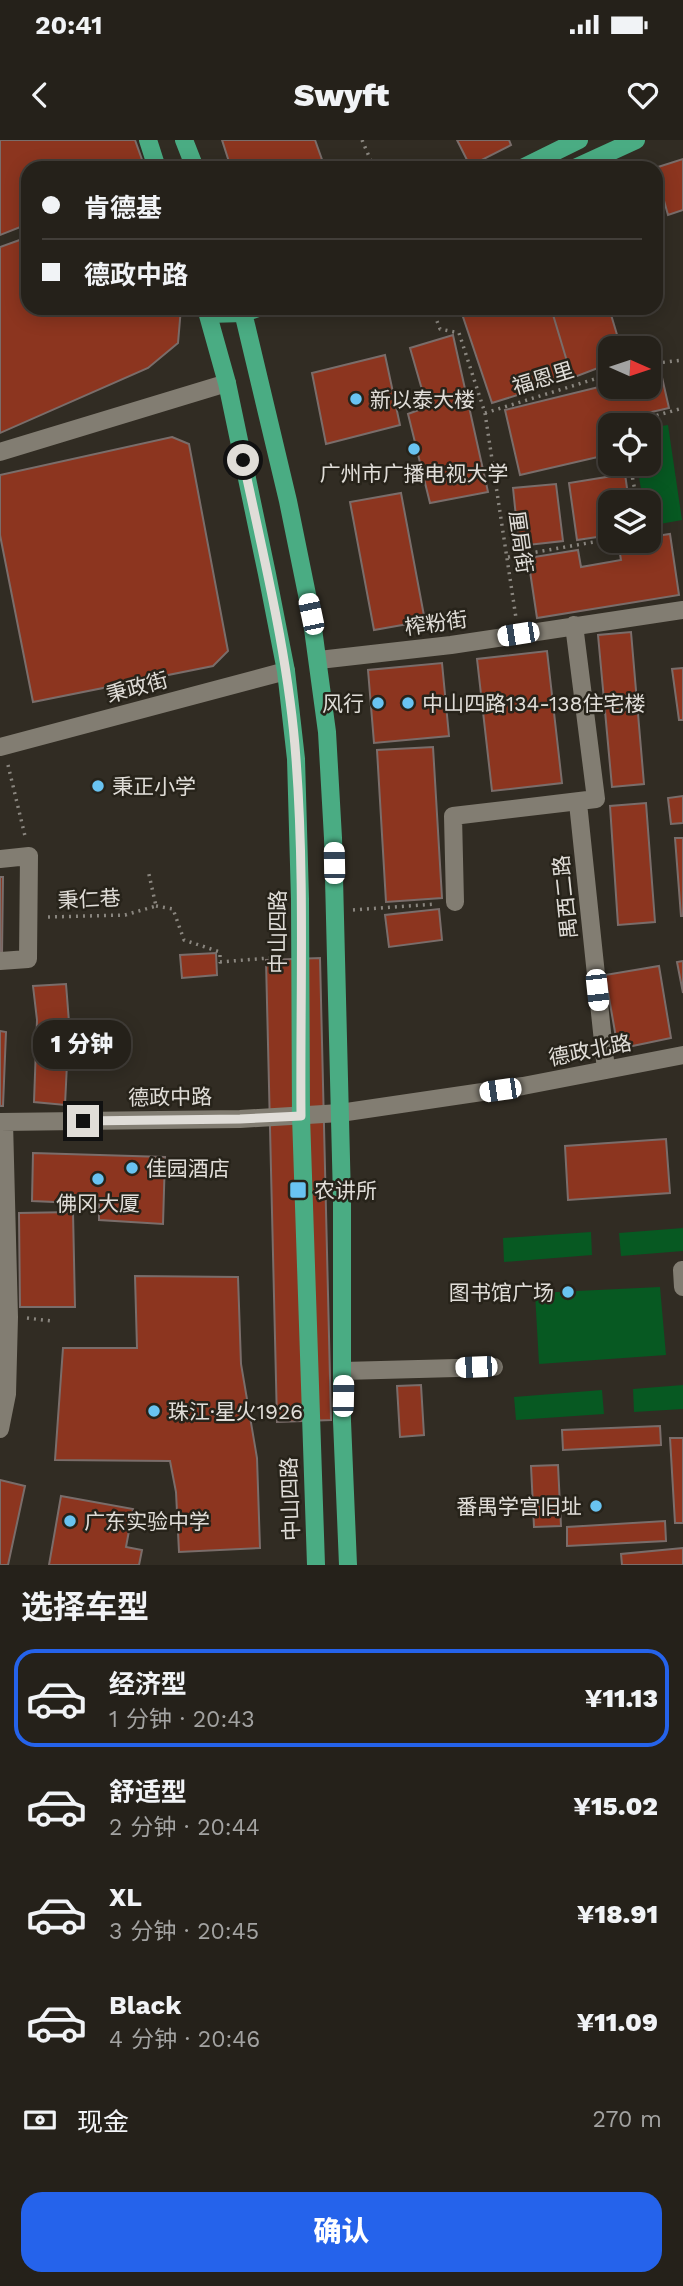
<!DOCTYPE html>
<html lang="zh">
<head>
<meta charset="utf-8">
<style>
	:root { --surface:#25211a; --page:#312e27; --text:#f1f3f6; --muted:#a3a3a2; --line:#423e39; --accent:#2563eb }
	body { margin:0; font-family:"Work Sans","Noto Sans SC",sans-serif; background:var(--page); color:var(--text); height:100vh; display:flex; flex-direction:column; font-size:26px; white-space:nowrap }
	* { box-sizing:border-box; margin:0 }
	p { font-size:23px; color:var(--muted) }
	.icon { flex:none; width:38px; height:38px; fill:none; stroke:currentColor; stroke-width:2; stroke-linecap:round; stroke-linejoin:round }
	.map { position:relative; height:1425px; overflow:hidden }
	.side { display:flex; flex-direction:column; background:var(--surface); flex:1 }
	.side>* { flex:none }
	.top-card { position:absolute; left:21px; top:21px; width:642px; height:154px; border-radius:21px; box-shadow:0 4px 18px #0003,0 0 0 2px var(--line); display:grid; align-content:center; height:154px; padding:0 21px; background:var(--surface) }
	.needle { width:46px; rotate:93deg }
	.buttons { position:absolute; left:598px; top:196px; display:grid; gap:14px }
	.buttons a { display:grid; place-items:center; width:63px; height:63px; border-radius:14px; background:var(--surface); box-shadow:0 4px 18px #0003,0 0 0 2px var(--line); font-size:35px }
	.end { position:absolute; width:32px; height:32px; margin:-16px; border:9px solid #e0ddd8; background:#111; box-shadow:0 0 0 4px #111 }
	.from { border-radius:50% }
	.bubble { position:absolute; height:49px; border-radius:21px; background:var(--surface); box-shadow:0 4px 18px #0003,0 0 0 2px var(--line); font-size:23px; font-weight:800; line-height:49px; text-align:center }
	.car { position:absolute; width:21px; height:42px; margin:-21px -10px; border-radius:9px; box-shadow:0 0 5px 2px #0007; background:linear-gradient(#fff 24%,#345 0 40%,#fff 0 76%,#345 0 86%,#fff 0) }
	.top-card b { display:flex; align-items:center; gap:24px; height:66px; font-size:26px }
	.top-card b+b { border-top:2px solid var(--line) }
	.top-card i { width:18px; height:18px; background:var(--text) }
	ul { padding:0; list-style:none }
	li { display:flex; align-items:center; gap:21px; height:98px; margin:0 14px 10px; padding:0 7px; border:4px solid transparent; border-radius:21px }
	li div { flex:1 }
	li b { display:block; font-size:26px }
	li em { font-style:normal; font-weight:800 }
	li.selected { border-color:var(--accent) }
	li>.icon { width:63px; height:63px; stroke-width:1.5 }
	h2 { padding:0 21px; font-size:32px; line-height:84px }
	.pay { display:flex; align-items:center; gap:18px; height:77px; padding:0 21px; font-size:26px }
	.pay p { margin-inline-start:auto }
	.cta { display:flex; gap:14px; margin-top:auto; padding:14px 21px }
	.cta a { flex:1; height:80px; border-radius:21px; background:var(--accent); color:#fff; font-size:28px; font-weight:800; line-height:80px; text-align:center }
	.status { display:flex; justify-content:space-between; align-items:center; height:49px; padding:0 35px; background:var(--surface); direction:ltr }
	.status svg { height:19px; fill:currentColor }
	header { display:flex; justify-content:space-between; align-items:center; height:91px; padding:0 21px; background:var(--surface); font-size:32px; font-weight:800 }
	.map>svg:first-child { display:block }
</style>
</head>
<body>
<div class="status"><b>20:41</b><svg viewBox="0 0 49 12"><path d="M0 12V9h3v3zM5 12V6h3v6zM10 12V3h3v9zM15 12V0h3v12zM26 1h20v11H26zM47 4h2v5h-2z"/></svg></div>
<header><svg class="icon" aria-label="back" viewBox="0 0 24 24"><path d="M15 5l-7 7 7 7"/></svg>Swyft<svg class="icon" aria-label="heart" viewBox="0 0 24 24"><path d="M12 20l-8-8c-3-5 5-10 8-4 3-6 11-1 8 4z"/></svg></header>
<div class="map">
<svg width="683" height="1425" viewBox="0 0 683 1425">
	<rect width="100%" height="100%" fill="#312c23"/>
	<!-- green -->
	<path fill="#075922" d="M668 285 682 380 649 386V362H643L637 324H649V288Z
		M683 1088V1111L621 1116 619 1093Z
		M591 1092 592 1115 504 1122 503 1098Z
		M660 1147 666 1215 539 1224 535 1153Z
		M683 1245V1269L634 1272 633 1249Z
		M602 1250 604 1274 516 1280 514 1257Z"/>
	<!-- building -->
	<path fill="#8c351f" stroke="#7a6d6a" stroke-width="2" d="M0 0H135L145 28H28V84L0 95Z
		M222 0H315L325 28H231Z
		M457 0H509L511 5 470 26Z
		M683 19V70L668 75 655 28Z
		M28 97V168H181L178 203 148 228 0 293V107Z
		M460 168H551L572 238 492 263Z
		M551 168H609L621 208H611V223L572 238Z
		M453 195 488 352 430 363 408 274 427 267 410 208Z
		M385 215 400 285 326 304 312 233Z
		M661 233 669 268 612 281 611 314 520 335 505 270 611 244V247H649V235Z
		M172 297 189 304 228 511 213 526 33 562 0 395V335Z
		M625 334 629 362H611V395L577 400 569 343Z
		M556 344 563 401 519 406 513 348Z
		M401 353 425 481 374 490 350 362Z
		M670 394 679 455 537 478 528 418 578 410 581 427 621 420 618 402 649 401V397Z
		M631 492 644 644 612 647 598 495Z
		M547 511 562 643 492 651 477 519Z
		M442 523 449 596 374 603 368 530Z
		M683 528V580H679L672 529Z
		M433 607 442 758 386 762 377 610Z
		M683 656V683L671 684 668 658Z
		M646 663 655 782 618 785 610 666Z
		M675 698H683V776H681Z
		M0 737H3L2 815H0Z
		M439 769 442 800 389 807 385 775Z
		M216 813 217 835 182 838 180 815Z
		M320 818 331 1280 277 1282 266 820Z
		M683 821V853L677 822Z
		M659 826 671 898 618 909 605 835Z
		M66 844 69 882 65 965 34 962 37 880 33 846Z
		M0 891 6 892 3 966H0Z
		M666 999 670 1053 568 1060 565 1006Z
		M33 1013 165 1017 163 1084 99 1080V1064L32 1061Z
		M73 1072 75 1167H20L19 1073Z
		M135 1136 238 1137 241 1224 257 1318 260 1408 179 1412 176 1352 170 1321 55 1320 63 1208H137Z
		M421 1245 424 1295 400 1297 397 1246Z
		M660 1286 661 1305 563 1310 562 1290Z
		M670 1298H683V1383H675Z
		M558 1325 561 1386 534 1387 531 1326Z
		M0 1340 25 1346 8 1425H0Z
		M61 1356 133 1369 126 1407 142 1410 139 1425H49Z
		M665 1381 666 1401 567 1406V1387Z
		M683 1408V1425H622L621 1414Z"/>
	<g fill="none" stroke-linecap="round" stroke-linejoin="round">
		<!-- path -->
		<path stroke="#8a867f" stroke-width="3.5" stroke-dasharray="2 5" stroke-linecap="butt" d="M362 0 374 28
			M432 168 440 189 459 193 485 273 516 478
			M649 224 683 220
			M485 273 611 234
			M623 285 683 268
			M630 324 637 362
			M508 417 611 399
			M8 625 25 696
			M156 766 173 769 184 800 220 812V822L281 817
			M353 770 436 764
			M48 777 125 775 156 766 148 730
			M27 1178 51 1181"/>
		<!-- minor -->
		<path stroke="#827d72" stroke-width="18" d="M0 312 227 243
			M319 520 451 505 683 470
			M0 607 286 531
			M578 663 606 930
			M0 719 29 716 28 819 0 821
			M455 762 453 676 596 659 574 485
			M0 982 240 979 340 973 523 946 683 915
			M682 1130 683 1147
			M343 1231 494 1227
			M0 1289 7 1254 9 1177 4 982"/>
		<!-- major -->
		<path stroke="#4aac83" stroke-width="18" d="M148 0 157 28
			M184 0 195 28
			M522 28 579 0
			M575 28 636 0
			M206 168 227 243 267 434 286 531 296 619 300 759 301 976 316 1425
			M242 168 288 361 311 474 327 592 333 698 342 1059V1281L348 1425
			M208 174 244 173 258 168"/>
	</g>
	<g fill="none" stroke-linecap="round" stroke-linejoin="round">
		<!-- route -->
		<path stroke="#e0ddd8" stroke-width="9" d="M83 981 240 979 301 976C300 857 305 737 296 619 289 519 264 419 243 320"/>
	</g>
	<!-- markers -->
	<g fill="#69c3f1" stroke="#27231a" stroke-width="2.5">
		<circle cx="356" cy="259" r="7"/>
		<circle cx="414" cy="309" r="7"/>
		<circle cx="378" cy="563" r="7"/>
		<circle cx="408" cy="563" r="7"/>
		<circle cx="98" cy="646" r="7"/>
		<circle cx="132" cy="1028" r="7"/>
		<circle cx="98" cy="1039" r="7"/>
		<rect x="289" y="1041" width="18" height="18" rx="3.5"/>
		<circle cx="568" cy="1152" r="7"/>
		<circle cx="154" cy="1271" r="7"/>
		<circle cx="596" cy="1366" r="7"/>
		<circle cx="70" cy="1381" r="7"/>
	</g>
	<g text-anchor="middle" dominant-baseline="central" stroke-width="5" stroke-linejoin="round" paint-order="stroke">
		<!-- street labels -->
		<g font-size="21" fill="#e0ddd8" stroke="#27231a">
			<text transform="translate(543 238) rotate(-17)">福恩里</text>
			<text transform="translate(521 402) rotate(82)">厘局街</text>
			<text transform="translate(436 483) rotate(-8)">榨粉街</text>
			<text transform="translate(137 547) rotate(-15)">秉政街</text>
			<text transform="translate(565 757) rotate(-96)">禺西二路</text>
			<text transform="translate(89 759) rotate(-3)">秉仁巷</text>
			<text transform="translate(277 792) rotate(-90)">中山四路</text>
			<text transform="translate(590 910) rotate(-11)">德政北路</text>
			<text transform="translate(170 957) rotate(-1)">德政中路</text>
			<text transform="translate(290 1359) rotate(-92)">中山四路</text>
		</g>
		<!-- poi labels -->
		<g font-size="21" fill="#e0ddd8" stroke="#27231a" text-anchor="start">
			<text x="370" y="259">新以泰大楼</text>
			<text x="414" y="333" text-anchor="middle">广州市广播电视大学</text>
			<text x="364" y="563" text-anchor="end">风行</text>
			<text x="422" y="563">中山四路134-138住宅楼</text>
			<text x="112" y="646">秉正小学</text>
			<text x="146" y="1028">佳园酒店</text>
			<text x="314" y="1050">农讲所</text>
			<text x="98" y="1063" text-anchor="middle">佛冈大厦</text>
			<text x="554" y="1152" text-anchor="end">图书馆广场</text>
			<text x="168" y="1271">珠江·星火1926</text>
			<text x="582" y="1366" text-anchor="end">番禺学宫旧址</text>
			<text x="84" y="1381">广东实验中学</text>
		</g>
	</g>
</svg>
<div class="buttons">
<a><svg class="needle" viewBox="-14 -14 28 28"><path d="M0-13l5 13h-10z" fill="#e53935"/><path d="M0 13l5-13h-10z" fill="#a3a3a2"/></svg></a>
<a><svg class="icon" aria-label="locate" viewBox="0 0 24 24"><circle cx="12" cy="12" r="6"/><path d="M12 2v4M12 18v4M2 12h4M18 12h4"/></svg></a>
<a><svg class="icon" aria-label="layers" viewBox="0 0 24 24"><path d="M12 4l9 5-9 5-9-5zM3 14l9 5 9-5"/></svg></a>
</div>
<i class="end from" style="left:243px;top:320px"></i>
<i class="end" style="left:83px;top:981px"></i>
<div class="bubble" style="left:33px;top:880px;width:98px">1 分钟</div>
<i class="car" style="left:311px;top:474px;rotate:348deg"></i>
<i class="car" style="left:518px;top:494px;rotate:261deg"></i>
<i class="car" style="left:334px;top:723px;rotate:359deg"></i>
<i class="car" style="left:597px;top:850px;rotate:174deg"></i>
<i class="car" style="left:500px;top:950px;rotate:262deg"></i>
<i class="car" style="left:476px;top:1227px;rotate:268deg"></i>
<i class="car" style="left:343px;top:1256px;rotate:1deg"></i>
<div class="top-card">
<b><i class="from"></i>肯德基</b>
<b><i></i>德政中路</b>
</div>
</div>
<section class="side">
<h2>选择车型</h2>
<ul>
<li class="selected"><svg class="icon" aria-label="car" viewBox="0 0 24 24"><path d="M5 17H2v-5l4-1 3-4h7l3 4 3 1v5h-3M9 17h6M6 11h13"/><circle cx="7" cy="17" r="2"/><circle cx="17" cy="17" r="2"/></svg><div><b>经济型</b><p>1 分钟 · 20:43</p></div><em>¥11.13</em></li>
<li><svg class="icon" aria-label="car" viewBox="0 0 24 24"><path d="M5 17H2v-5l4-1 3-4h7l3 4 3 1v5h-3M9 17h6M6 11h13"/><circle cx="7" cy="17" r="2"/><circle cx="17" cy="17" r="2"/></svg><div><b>舒适型</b><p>2 分钟 · 20:44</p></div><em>¥15.02</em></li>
<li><svg class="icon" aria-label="car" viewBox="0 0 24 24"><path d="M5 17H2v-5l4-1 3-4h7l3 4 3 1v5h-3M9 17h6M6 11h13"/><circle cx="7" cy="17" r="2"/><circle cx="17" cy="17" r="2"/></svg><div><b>XL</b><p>3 分钟 · 20:45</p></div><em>¥18.91</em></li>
<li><svg class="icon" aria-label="car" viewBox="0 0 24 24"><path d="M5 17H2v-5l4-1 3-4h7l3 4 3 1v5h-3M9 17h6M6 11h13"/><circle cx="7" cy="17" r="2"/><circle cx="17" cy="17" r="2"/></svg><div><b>Black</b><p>4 分钟 · 20:46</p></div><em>¥11.09</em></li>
</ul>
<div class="pay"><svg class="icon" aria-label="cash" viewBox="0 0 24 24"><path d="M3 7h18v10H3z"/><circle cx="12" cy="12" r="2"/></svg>现金<p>270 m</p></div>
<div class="cta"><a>确认</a></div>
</section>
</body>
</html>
